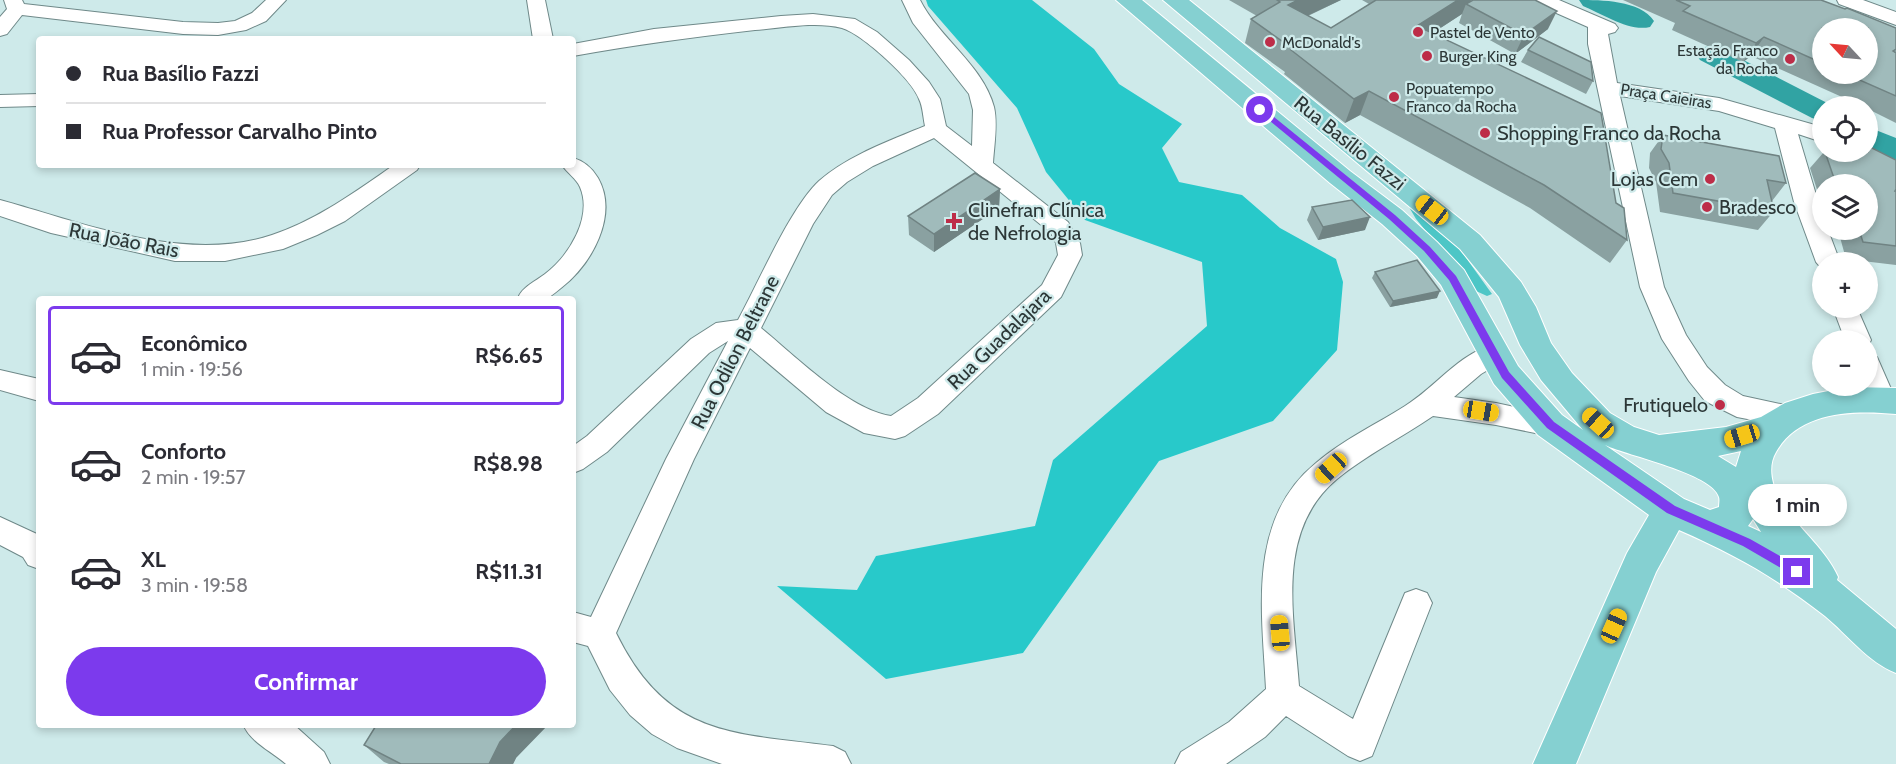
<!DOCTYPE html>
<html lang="pt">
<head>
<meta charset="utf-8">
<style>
	:root { --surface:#fff; --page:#f7f7f7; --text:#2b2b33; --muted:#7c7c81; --line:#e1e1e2; --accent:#7c3aed }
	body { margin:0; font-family:Cabin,sans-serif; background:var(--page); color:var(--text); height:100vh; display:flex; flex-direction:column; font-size:22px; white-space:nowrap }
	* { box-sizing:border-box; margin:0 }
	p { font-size:20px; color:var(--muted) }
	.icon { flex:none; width:33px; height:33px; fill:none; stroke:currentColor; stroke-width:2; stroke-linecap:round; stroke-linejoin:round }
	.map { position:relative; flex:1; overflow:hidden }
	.sheet { position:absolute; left:36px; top:296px; width:540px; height:432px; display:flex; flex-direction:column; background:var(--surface); border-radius:6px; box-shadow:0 3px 9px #0003 }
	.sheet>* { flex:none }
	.hud { position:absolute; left:36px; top:36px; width:540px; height:132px; border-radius:6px; box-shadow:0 3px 9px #0003; display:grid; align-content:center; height:132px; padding:0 30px; background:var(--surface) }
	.needle { width:39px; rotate:296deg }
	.controls { position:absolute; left:1812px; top:18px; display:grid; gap:12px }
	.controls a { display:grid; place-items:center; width:66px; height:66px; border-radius:50%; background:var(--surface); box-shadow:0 3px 9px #0003; font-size:30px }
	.end { position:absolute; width:27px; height:27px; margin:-14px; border:8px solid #7c3aed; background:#fff; box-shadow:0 0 0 3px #fff }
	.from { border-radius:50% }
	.bubble { position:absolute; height:42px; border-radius:21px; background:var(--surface); box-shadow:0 3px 9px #0003; font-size:20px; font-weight:800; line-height:42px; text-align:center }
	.car { position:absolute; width:18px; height:36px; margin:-18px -9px; border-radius:8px; box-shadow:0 0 4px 2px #0007; background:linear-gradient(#f5c518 24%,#345 0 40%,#f5c518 0 76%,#345 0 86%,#f5c518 0) }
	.hud b { display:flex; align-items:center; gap:21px; height:57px; font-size:22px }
	.hud b+b { border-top:2px solid var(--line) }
	.hud i { width:15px; height:15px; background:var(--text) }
	ul { padding:10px 0 0; list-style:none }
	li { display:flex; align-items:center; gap:18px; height:99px; margin:0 12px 9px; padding:0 18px; border:3px solid transparent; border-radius:6px }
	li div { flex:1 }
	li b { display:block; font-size:22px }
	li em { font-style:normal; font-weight:800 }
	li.active { border-color:var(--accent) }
	li>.icon { width:54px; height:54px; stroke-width:1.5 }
	.primary-button { display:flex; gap:12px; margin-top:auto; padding:12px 30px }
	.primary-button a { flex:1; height:69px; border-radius:36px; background:var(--accent); color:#fff; font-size:24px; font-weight:800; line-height:69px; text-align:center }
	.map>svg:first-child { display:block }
</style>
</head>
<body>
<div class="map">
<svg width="1896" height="764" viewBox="0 0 1896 764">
	<rect width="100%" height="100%" fill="#ceeaea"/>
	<!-- green -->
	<path fill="#4dc6c6" d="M1405 200 1419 211 1423 219 1459 248 1492 294 1487 296 1476 291 1416 219Z"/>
	<!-- forest -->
	<path fill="#28c9ca" d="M926 0H1032L1094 49 1119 84 1182 124 1162 148 1179 182 1242 195 1280 228 1336 259 1343 282 1337 350 1273 421 1159 461 1023 653 886 679 777 586 857 590 876 556 1035 526 1053 460 1207 326 1202 262 1085 220 1046 172 1017 108 928 6Z"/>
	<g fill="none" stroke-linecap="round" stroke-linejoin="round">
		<!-- river -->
		<path fill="#31a3a3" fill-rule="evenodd" d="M1579 0C1601 0 1640 0 1654 21L1650 27C1629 32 1603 14 1583 6Z
			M1710 46 1720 48 1833 106H1822V121L1812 118 1700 60 1696 54 1700 48Z
			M1868 127 1896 138V161L1868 148Z"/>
		<!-- minor casing -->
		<g stroke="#6f8989" stroke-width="2">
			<path id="minor" d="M4 0H22L24 4 183 22 218 23 235 21 252 13 266 0H286L266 21 246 30 218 35 183 34 22 15 7 34 0 36V17L7 9Z
				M527 0H545L553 39H533Z
				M902 0H920C939 38 983 65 994 107 998 124 994 146 993 163L1068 222 1080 243 1082 255 1061 297 938 414 905 436 895 439 864 433 826 412 750 348 694 459 616 633C667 737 731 733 833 746L845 752 851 764H722L677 748 652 734 630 715 610 690 588 646 573 642V612L591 617 666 459 728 341 709 353 607 452 583 469 573 473V446L587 436 691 339 716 323 738 320C758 284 790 208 819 181 849 155 889 141 925 126 923 117 923 107 919 99 912 79 862 34 842 28 815 21 782 28 755 30 693 37 634 45 573 56V44L654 29 781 16 813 14 855 19 877 32 909 60 929 82 940 99 946 126 972 146 973 110 969 94 913 23ZM934 138 1051 233 1056 243 1058 255 1042 285 918 398 891 416C849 410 794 355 761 328L813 224 832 195 847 182 873 166Z
				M1534 0H1559L1615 24 1618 28 1615 32 1608 34 1617 83 1719 98 1822 127V142L1798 134 1822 215V230H1828L1840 262H1822V269L1816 262 1794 202 1775 128 1719 111 1620 96 1664 287 1686 335 1707 367 1725 385 1743 396 1799 408 1803 416 1799 424 1789 427 1737 417 1705 401 1689 381 1662 339 1640 287 1588 44V27L1536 4Z
				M1837 0H1863L1896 12V25L1839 4Z
				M39 94V106L0 107V95Z
				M573 158C584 161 592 168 598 178 619 215 592 264 561 288 557 291 551 297 546 298 537 300 526 298 518 298 522 287 536 281 545 274 569 256 593 217 580 187 576 178 567 173 562 165H573Z
				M394 165H420L417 170 345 221 317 235 283 249 225 261H175L51 233 0 216V200C84 223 185 264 272 235 317 220 355 192 394 165Z
				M1833 308H1857L1871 340 1868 346V340H1845Z
				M1494 344 1503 347 1507 354 1503 361 1481 374 1454 397 1496 403 1560 417 1564 425 1560 433 1550 436 1496 425 1433 416C1401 438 1366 455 1337 479 1275 531 1294 615 1299 686L1353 719 1405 593 1416 589 1427 593 1432 603 1372 756 1360 761 1348 756 1286 716 1265 737 1226 764H1175L1181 752 1229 722 1266 689C1262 611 1247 519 1316 463 1343 440 1375 425 1405 406 1436 387 1457 355 1494 344Z
				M1868 354 1877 357 1895 398 1891 406 1881 409 1871 406 1863 386H1868Z
				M0 370 39 379V401L0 390Z
				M0 517 39 535V569L28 565 23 557 0 545Z
				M243 724H293L324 752 330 764H286C271 751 250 742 243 724Z"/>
		</g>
		<!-- major casing -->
		<g stroke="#fff" stroke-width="2">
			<path id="major" d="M1116 0H1142L1350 171 1402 210 1437 242 1464 270 1518 366 1562 415 1583 430 1541 380 1520 345 1499 297 1460 249 1163 0H1189L1480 235 1521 282 1536 307 1551 343 1572 373 1610 413 1634 427 1659 435 1726 427 1761 417 1785 403 1813 394 1849 387 1896 388V414C1854 410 1799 411 1776 452 1768 465 1771 482 1778 496 1794 526 1824 546 1838 577L1837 580 1896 629V673C1868 662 1848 635 1825 616 1775 577 1736 555 1679 530L1656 572 1576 764H1533L1627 553 1649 515 1538 435 1494 384 1441 285 1417 256 1382 224 1330 183ZM1605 445C1628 456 1712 473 1719 497 1720 500 1719 504 1719 507L1710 510 1684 499ZM1741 451 1736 467 1718 456ZM1753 519 1761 532 1748 526Z"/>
		</g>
		<!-- minor -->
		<use href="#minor" fill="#fff" fill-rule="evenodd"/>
		<!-- major -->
		<use href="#major" fill="#85d0d1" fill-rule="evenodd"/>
	</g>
	<!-- wall -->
	<path fill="#8aa1a1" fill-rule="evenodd" d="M1229 0H1341L1308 16 1331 28 1369 4 1362 0H1471L1470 2 1548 29 1515 54 1459 23 1462 14 1433 33 1616 203 1627 240 1610 263 1530 208 1360 115 1345 123 1284 74 1285 72 1245 43 1251 19 1257 16Z
		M1623 0H1821L1896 28V123L1868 109V106H1862L1751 56 1743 62 1672 30 1675 23ZM1822 28 1868 74H1822Z
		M1528 50 1593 81 1586 94 1521 62Z
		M1663 135 1786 183 1772 201 1774 211 1758 230 1660 212 1656 182 1649 168 1650 153Z
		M1824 152H1868L1896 191V265L1846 259 1838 230H1868V184H1822V205L1810 168Z
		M1000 189 999 208 934 252 909 235 908 216Z
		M1312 207 1365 230 1318 240 1307 220Z
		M1375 272 1437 298 1390 307 1372 278Z
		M364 745 516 758 513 764H389L384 762Z"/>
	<!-- shaded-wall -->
	<path fill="#708383" d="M1298 0H1341L1281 28 1288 5Z
		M1458 0H1471L1469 5 1466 4 1462 14 1408 49 1417 26Z
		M1557 11 1548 29 1515 54 1524 35Z
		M1764 37 1751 56 1743 62 1756 43Z
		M1369 91 1360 115 1345 123 1354 99Z
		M1000 189 999 208 934 252V234Z
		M1370 217 1365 230 1318 240 1323 227Z
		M1440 291 1437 298 1390 307 1393 301Z
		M517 724H549L516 758 513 764H489L500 742Z"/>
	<!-- building -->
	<path fill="#a0bbbb" stroke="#708383" stroke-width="1.5" d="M1277 0H1298L1288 5 1331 28 1376 0H1458L1417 26 1601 113 1616 203 1624 208 1627 240 1544 185 1369 91 1354 99 1291 50 1293 49 1251 19 1280 2Z
		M1473 0H1535L1557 11 1524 35 1466 4Z
		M1676 0H1821L1845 9 1847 8 1896 28V49L1893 51 1896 53V96L1846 74H1868V28H1822V63L1764 37 1756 43 1683 11 1690 6Z
		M1539 37 1591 62 1593 81 1528 50Z
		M1663 135 1779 156 1786 183 1767 180 1774 211 1673 193 1669 163 1661 149Z
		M1868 146 1896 160V189L1895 191H1896V246L1863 242 1859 230H1868V184H1836L1825 152H1868Z
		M975 173 1000 189 934 234 908 216Z
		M1352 200 1370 217 1323 227 1312 207Z
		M1417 260 1440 291 1393 301 1375 272Z
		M377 724H517L500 742 489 764H401L364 745Z"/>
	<!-- route -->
	<path fill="#7c3aed" d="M1258 108H1263L1395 215 1430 247 1456 276 1509 372 1554 422 1675 506 1750 539 1801 568V575H1793L1743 546 1667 513 1547 428 1502 378 1449 280 1424 251 1389 219 1258 111Z"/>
	<!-- markers -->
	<g fill="#bd2d48" stroke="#ceeaea" stroke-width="2">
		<circle cx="1418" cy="32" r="6"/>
		<circle cx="1270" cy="42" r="6"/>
		<circle cx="1427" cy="56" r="6"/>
		<circle cx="1790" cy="59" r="6"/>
		<circle cx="1394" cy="97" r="6"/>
		<circle cx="1485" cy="133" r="6"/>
		<circle cx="1710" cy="179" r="6"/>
		<circle cx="1707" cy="207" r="6"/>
		<path d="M951 212h6v6h6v6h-6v6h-6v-6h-6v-6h6z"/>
		<circle cx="1720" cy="405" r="6"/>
	</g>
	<g text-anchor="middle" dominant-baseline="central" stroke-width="4.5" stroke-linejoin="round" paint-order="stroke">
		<!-- far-poi labels -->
		<g font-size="16" fill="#2c3737" stroke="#ceeaea" text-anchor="start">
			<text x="1430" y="32">Pastel de Vento</text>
			<text x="1282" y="42">McDonald's</text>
			<text x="1778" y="50" text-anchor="end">Estação Franco<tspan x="1778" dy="18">da Rocha</tspan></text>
			<text x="1439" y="56">Burger King</text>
			<text x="1406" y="88">Popuatempo<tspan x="1406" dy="18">Franco da Rocha</tspan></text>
		</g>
		<!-- far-street labels -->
		<g font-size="16" fill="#2c3737" stroke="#ceeaea">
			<text transform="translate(1666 96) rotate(9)">Praça Caieiras</text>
		</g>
		<!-- poi labels -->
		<g font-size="20" fill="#2c3737" stroke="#ceeaea" text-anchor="start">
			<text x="1497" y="133">Shopping Franco da Rocha</text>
			<text x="1698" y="179" text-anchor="end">Lojas Cem</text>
			<text x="1719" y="207">Bradesco</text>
			<text x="968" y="210">Clinefran Clínica<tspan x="968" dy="23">de Nefrologia</tspan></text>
			<text x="1708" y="405" text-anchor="end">Frutiquelo</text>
		</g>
		<!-- street labels -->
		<g font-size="20" fill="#2c3737" stroke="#ceeaea">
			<text transform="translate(1350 143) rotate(39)">Rua Basílio Fazzi</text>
			<text transform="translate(124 240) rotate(11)">Rua João Rais</text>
			<text transform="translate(999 339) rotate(-44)">Rua Guadalajara</text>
			<text transform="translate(735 352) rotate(-63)">Rua Odilon Beltrane</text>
		</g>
	</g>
</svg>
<div class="controls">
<a><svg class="needle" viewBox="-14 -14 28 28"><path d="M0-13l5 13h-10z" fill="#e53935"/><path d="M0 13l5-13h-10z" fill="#7c7c81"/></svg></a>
<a><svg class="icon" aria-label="locate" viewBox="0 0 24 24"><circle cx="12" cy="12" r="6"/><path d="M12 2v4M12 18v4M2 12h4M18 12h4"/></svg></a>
<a><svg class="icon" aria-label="layers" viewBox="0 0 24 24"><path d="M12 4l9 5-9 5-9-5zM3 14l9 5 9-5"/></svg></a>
<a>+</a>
<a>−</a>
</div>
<i class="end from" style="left:1260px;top:110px"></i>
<i class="end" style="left:1797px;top:572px"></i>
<div class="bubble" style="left:1748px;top:484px;width:99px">1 min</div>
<i class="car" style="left:1432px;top:210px;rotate:308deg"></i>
<i class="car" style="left:1481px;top:411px;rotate:99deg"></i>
<i class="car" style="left:1598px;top:423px;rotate:312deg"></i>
<i class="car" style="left:1742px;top:436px;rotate:253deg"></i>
<i class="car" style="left:1331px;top:468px;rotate:227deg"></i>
<i class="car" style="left:1614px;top:626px;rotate:24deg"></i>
<i class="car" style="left:1280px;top:633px;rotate:355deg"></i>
<div class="hud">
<b><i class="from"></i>Rua Basílio Fazzi</b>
<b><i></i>Rua Professor Carvalho Pinto</b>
</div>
<section class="sheet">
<ul>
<li class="active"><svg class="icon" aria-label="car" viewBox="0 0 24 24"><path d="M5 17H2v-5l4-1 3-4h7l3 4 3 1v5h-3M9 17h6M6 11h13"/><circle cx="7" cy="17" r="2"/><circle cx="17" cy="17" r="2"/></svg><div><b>Econômico</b><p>1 min · 19:56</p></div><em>R$6.65</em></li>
<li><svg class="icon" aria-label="car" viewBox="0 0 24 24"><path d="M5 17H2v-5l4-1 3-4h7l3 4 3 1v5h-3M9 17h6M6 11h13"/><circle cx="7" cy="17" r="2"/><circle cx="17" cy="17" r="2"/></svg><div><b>Conforto</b><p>2 min · 19:57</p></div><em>R$8.98</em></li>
<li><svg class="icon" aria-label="car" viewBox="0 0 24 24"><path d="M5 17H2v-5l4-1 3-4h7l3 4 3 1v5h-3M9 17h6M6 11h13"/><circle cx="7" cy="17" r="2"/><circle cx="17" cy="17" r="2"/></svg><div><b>XL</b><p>3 min · 19:58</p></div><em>R$11.31</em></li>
</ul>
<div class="primary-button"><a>Confirmar</a></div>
</section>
</div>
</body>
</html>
